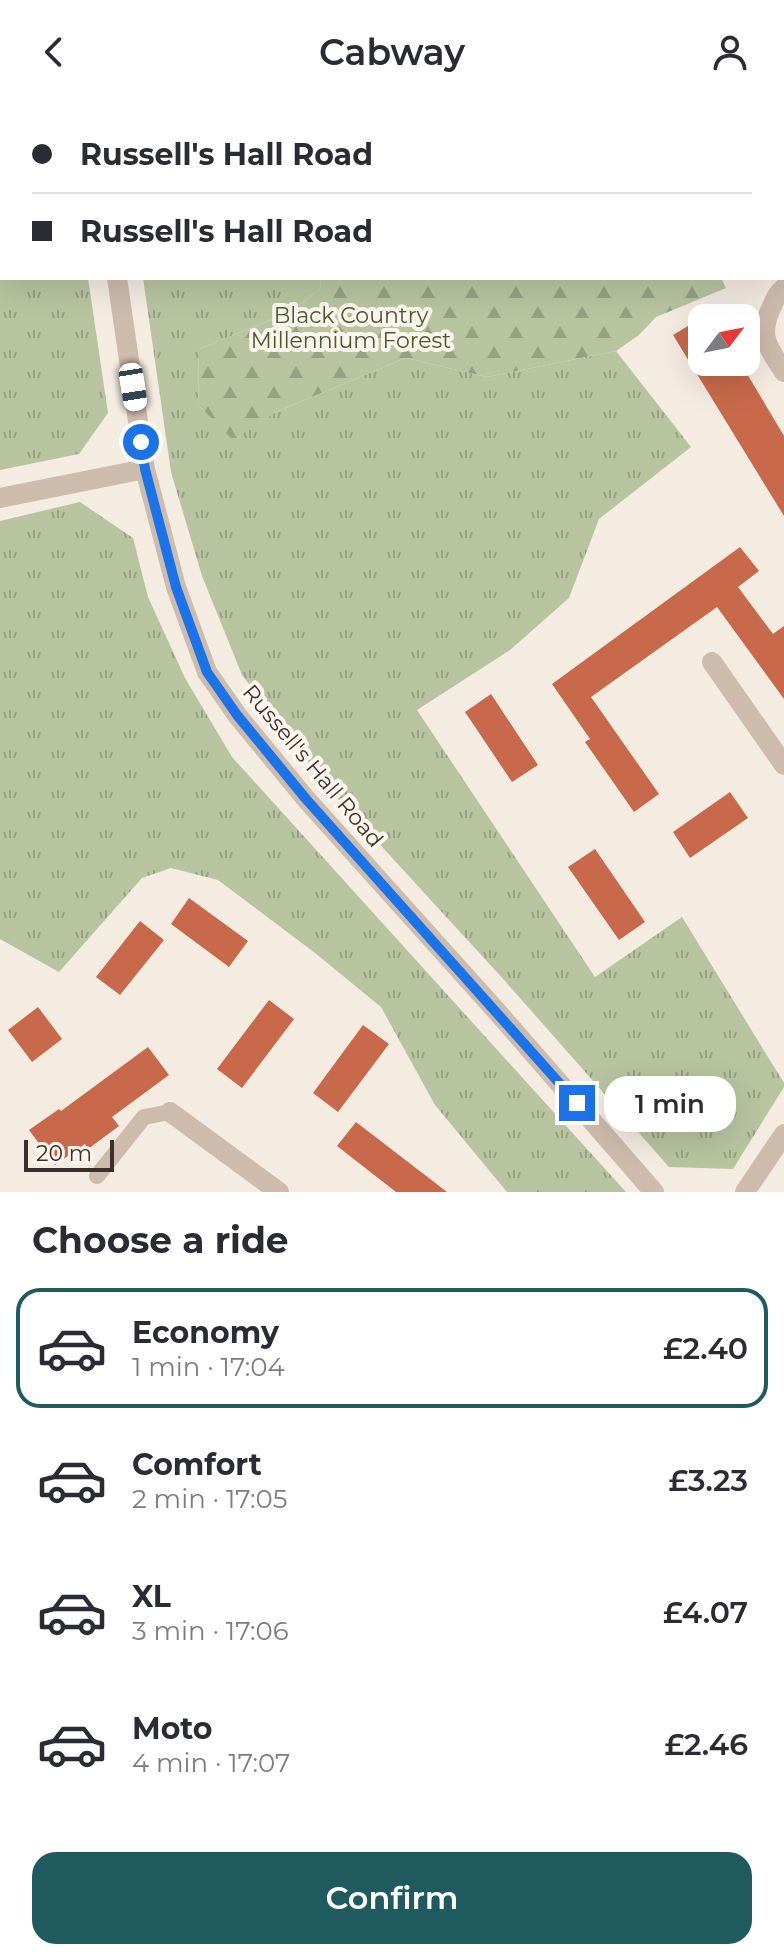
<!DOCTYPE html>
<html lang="en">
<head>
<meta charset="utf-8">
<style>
	:root { --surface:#fff; --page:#f2f2f3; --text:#2b2b33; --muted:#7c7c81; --line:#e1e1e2; --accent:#1f5a5e }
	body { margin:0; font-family:Montserrat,sans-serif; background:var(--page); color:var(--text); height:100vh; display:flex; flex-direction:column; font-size:30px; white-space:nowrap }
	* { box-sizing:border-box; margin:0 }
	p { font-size:26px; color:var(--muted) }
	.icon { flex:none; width:44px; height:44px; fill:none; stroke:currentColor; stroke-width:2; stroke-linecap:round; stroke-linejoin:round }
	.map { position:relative; height:1088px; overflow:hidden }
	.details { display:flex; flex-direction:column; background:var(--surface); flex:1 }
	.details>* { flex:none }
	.top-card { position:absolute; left:0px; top:0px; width:784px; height:176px; box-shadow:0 8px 32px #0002; display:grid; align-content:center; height:176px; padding:0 32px; background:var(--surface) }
	.needle { width:52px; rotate:58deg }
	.fabs { position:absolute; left:688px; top:200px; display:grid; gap:16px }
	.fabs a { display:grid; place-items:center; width:72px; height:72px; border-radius:16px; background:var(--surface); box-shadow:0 8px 32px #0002; font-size:40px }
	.scale { position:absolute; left:24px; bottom:20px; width:90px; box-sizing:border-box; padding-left:8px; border:4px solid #3b302b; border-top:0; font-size:22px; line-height:28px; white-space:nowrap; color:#3b302b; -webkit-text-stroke:6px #fbf5ee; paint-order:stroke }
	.end { position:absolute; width:36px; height:36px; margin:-18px; border:10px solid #1a73e8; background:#fff; box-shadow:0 0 0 4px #fff }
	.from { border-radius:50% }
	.bubble { position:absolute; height:56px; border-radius:24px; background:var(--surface); box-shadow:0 8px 32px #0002; font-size:26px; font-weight:600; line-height:56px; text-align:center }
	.car { position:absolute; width:24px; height:48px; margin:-24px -12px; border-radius:10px; box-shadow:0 0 6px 2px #0007; background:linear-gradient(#fff 24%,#345 0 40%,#fff 0 76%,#345 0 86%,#fff 0) }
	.top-card b { display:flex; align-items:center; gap:28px; height:76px; font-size:30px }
	.top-card b+b { border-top:2px solid var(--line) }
	.top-card i { width:20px; height:20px; background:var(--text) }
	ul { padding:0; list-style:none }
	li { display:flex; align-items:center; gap:24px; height:120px; margin:0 16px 12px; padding:0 16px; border:4px solid transparent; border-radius:24px }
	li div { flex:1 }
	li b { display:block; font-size:30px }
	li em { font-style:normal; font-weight:600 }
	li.on { border-color:var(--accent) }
	li>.icon { width:72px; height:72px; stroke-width:1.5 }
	h2 { padding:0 32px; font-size:36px; line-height:96px }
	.cta { display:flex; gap:16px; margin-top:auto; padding:16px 32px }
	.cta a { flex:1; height:92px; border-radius:24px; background:var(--accent); color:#fff; font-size:32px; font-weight:600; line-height:92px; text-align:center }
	header { display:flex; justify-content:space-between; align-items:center; height:104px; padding:0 32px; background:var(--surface); font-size:36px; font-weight:600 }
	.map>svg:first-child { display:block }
</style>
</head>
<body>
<header><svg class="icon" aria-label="back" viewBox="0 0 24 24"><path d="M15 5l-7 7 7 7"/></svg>Cabway<svg class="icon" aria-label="person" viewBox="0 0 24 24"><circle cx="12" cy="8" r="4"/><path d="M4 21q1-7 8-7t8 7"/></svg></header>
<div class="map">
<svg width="784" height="1088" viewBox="0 0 784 1088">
	<defs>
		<pattern id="forest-firs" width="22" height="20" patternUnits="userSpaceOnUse" patternTransform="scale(2)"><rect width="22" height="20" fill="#b8c4a0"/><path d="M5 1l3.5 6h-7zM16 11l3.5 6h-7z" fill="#97a083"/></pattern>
		<pattern id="park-tufts" width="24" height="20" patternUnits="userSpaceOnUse" patternTransform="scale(2)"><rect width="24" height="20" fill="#b8c4a0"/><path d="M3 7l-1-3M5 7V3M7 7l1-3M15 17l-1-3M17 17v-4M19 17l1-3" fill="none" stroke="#97a083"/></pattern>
	</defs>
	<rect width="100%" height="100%" fill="#f4ebe1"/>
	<!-- forest -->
	<path fill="url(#forest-firs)" d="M310 0H628L629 2H312Z
		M321 174H721L726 184 656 213 639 231 616 247 487 273 406 254 276 308 233 337 198 301 199 245 288 209 320 185Z"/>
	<!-- park -->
	<path fill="url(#park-tufts)" d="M0 4 2 174H88L108 309 79 350 0 366Z
		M143 174H321L320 185 288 209 199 245 198 301 233 336 276 308 406 254 487 273 616 247 691 343 599 415 569 494 510 546 417 606 595 873 682 813 784 979V983L733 1065 669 1063 505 877 329 685 242 571 202 472 171 368Z
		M80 398 133 434 148 493 185 574 232 653 626 1088H507L435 1001 381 903 315 849 218 776 171 764 142 774 59 868 0 835V417Z"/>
	<!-- building -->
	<path fill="#c8694b" d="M711 208 714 214H702V258H740L784 332V412L673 231Z
		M740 443 759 467 738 483 773 530 784 522V595L717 503 591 593 659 690 634 708 585 638 590 635 552 580Z
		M491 590 538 661 512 678 465 608Z
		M730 688 748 714 690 754 673 728Z
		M595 745 645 818 619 836 568 763Z
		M189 794 248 837 229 863 171 820Z
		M140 817 164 836 120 891 96 873Z
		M269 896 294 915 242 984 217 965Z
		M38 903 62 935 32 958 8 926Z
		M363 921 389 940 338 1008 313 989Z
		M148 943 169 971 112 1013 119 1022 88 1045 85 1040 55 1061 29 1026 59 1005 61 1007Z
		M356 1018 447 1088H396L337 1042Z"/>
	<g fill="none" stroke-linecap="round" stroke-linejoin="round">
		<!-- service -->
		<path stroke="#cdbbac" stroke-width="16" d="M97 1072 144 1013 170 1008"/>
		<!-- minor -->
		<path stroke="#cdbbac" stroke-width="20" d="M91 0V2
			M117 174 145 365 176 483 207 568 237 611 306 695 500 911 654 1088
			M784 184C778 189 776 193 773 200 757 232 767 241 784 268
			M0 394 145 365
			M712 558 784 661
			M170 1008 279 1088
			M745 1088 784 1030"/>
	</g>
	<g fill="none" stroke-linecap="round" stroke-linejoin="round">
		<!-- route -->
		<path stroke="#1a73e8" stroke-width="10" d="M141 338 145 365 176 483 207 568 237 611 306 695 577 999"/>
	</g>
	<g text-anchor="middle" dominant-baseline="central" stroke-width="8" stroke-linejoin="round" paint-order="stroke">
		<!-- park labels -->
		<g font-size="22" fill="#4a5a2e" stroke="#fbf5ee">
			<text x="351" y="211">Black Country<tspan x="351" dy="25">Millennium Forest</tspan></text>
		</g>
		<!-- street labels -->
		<g font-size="22" fill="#3b302b" stroke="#fbf5ee">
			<text transform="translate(313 662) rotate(50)">Russell's Hall Road</text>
		</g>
	</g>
</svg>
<div class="fabs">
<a><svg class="needle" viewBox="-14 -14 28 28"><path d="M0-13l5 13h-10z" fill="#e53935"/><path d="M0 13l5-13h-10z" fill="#7c7c81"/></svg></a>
</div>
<div class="scale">20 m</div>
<i class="end from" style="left:141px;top:338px"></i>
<i class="end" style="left:577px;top:999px"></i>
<div class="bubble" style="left:604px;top:972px;width:132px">1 min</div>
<i class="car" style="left:133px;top:283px;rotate:171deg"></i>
<div class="top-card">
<b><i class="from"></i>Russell's Hall Road</b>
<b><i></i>Russell's Hall Road</b>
</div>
</div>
<section class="details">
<h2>Choose a ride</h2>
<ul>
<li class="on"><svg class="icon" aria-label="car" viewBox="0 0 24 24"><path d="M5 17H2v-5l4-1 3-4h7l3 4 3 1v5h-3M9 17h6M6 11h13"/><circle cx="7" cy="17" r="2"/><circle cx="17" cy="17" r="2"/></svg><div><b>Economy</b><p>1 min · 17:04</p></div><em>£2.40</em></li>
<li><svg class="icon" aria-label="car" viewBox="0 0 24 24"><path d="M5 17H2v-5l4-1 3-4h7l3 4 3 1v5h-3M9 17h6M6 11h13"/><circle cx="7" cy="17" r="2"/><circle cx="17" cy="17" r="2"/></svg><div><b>Comfort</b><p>2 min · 17:05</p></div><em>£3.23</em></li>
<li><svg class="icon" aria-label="car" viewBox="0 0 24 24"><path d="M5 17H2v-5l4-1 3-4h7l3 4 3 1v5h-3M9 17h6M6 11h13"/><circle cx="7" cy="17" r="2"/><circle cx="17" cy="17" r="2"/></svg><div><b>XL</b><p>3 min · 17:06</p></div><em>£4.07</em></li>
<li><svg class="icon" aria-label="car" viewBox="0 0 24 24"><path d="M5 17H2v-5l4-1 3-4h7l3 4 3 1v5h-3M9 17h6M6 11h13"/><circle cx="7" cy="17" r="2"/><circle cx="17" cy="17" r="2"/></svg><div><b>Moto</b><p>4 min · 17:07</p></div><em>£2.46</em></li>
</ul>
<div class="cta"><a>Confirm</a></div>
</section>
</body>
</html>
